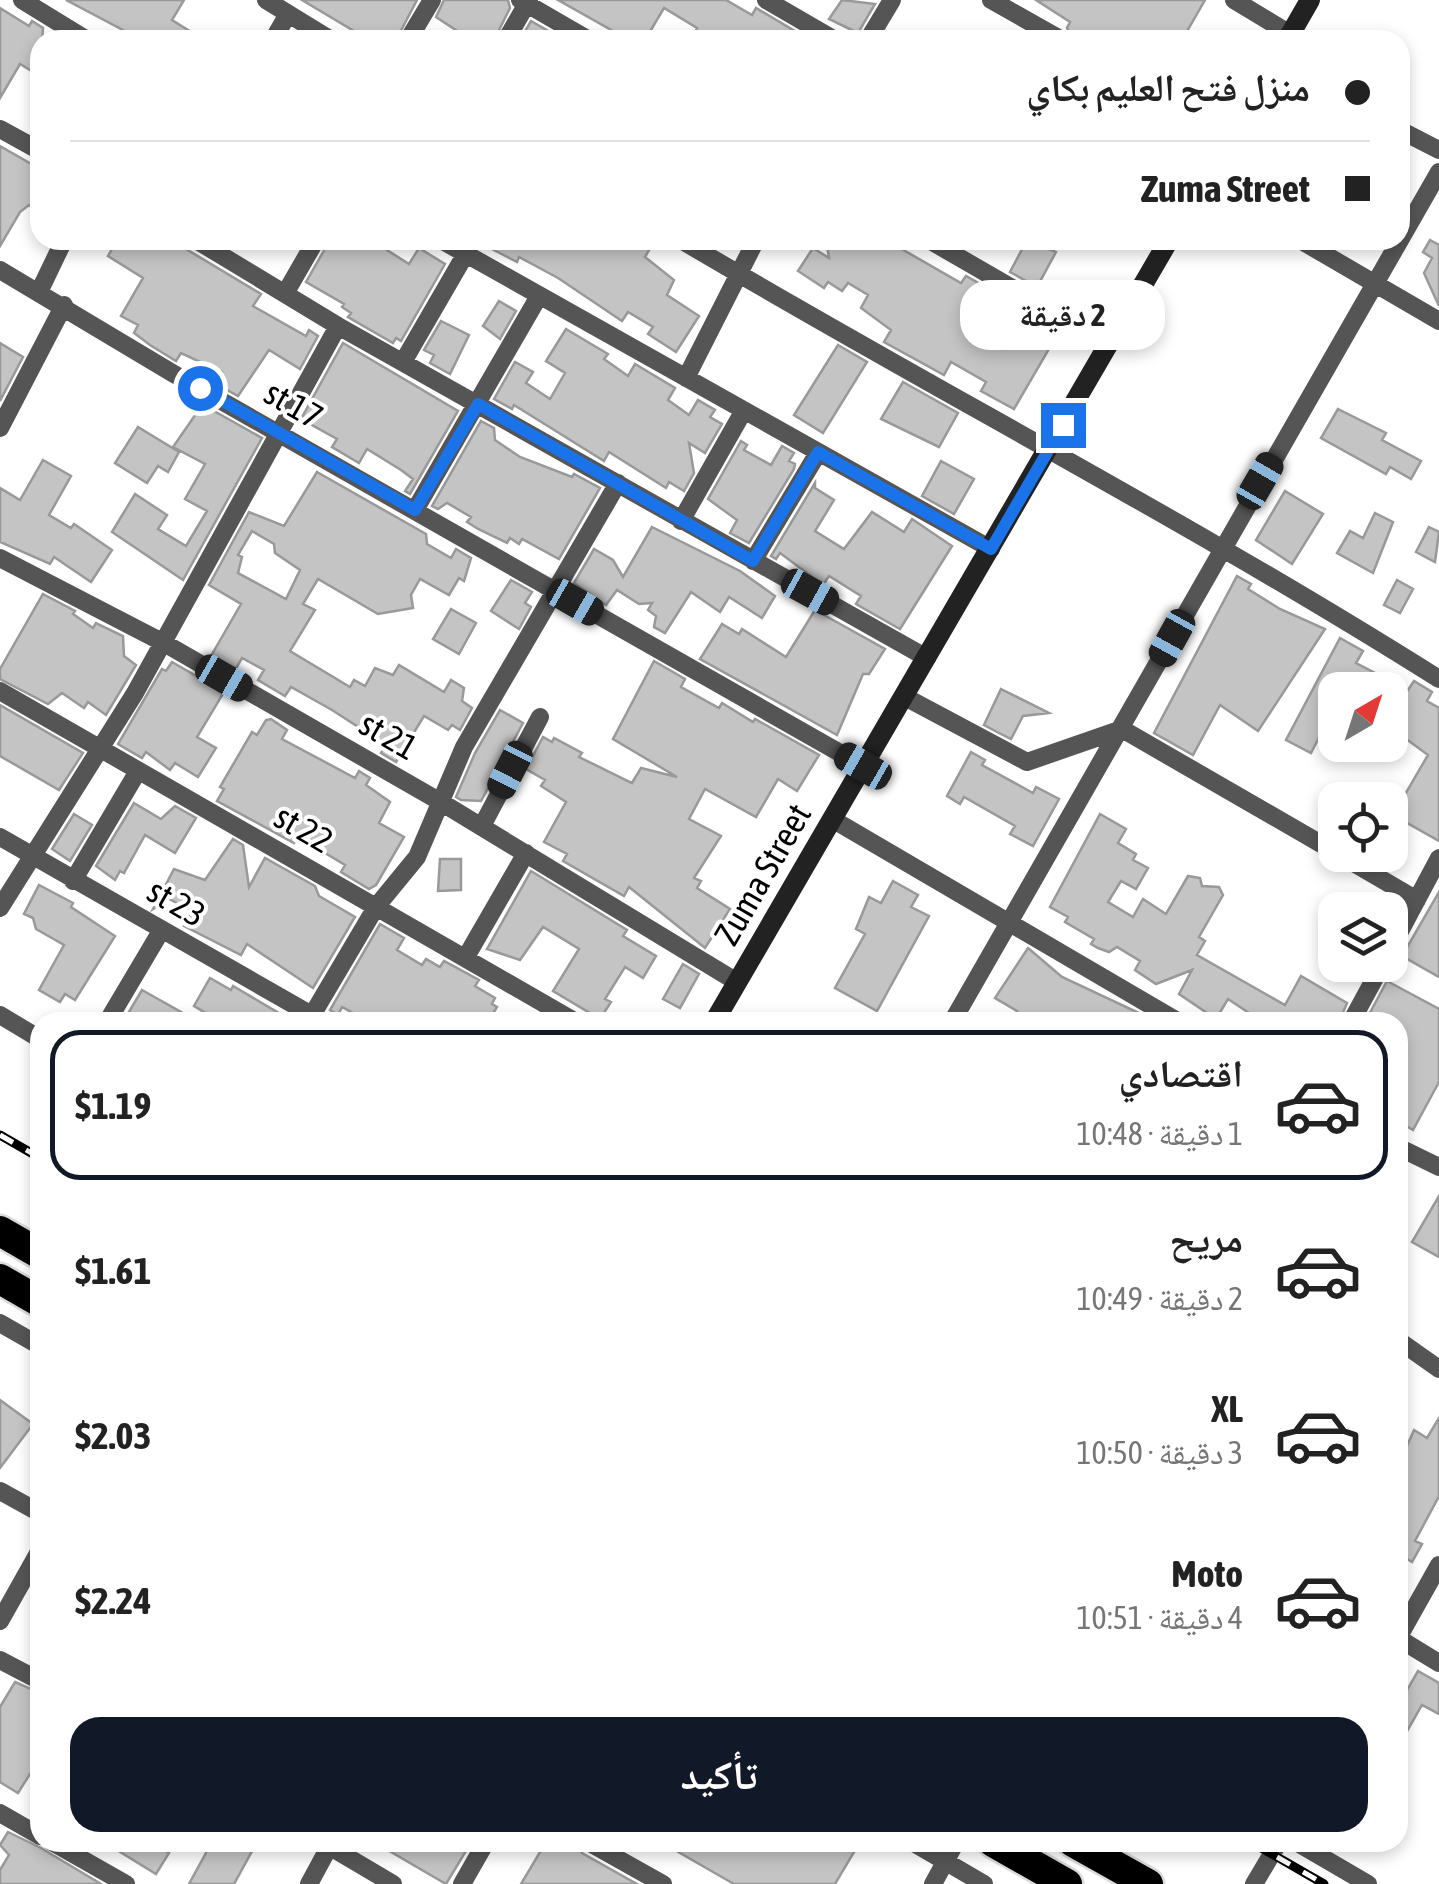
<!DOCTYPE html>
<html lang="ar">
<head>
<meta charset="utf-8">
<style>
	:root { --surface:#fff; --page:#f2f2f2; --text:#222; --muted:#767676; --line:#e0e0e0; --accent:#111827 }
	body { margin:0; font-family:"Asap Condensed","Noto Naskh Arabic",sans-serif; background:var(--page); color:var(--text); direction:rtl; height:100vh; display:flex; flex-direction:column; font-size:38px; white-space:nowrap }
	* { box-sizing:border-box; margin:0 }
	p { font-size:32px; color:var(--muted) }
	.icon { flex:none; width:55px; height:55px; fill:none; stroke:currentColor; stroke-width:2; stroke-linecap:round; stroke-linejoin:round }
	.map { position:relative; flex:1; overflow:hidden; direction:ltr }
	.drawer { position:absolute; left:30px; top:1012px; width:1378px; height:840px; display:flex; flex-direction:column; background:var(--surface); border-radius:30px; box-shadow:0 5px 15px #0003; direction:rtl }
	.drawer>* { flex:none }
	.hud { position:absolute; left:30px; top:30px; width:1380px; height:220px; border-radius:30px; box-shadow:0 5px 15px #0003; direction:rtl; display:grid; align-content:center; height:220px; padding:0 40px; background:var(--surface) }
	.needle { width:65px; rotate:39deg }
	.fabs { position:absolute; left:1318px; top:672px; display:grid; gap:20px }
	.fabs a { display:grid; place-items:center; width:90px; height:90px; border-radius:20px; background:var(--surface); box-shadow:0 5px 15px #0003; font-size:50px }
	.end { position:absolute; width:45px; height:45px; margin:-22px; border:12px solid #1a73e8; background:#fff; box-shadow:0 0 0 5px #fff }
	.from { border-radius:50% }
	.bubble { position:absolute; height:70px; border-radius:30px; background:var(--surface); box-shadow:0 5px 15px #0003; font-size:32px; font-weight:700; line-height:70px; text-align:center; direction:rtl }
	.car { position:absolute; width:30px; height:60px; margin:-30px -15px; border-radius:12px; box-shadow:0 0 8px 2px #0007; background:linear-gradient(#222 24%,#8ab4d8 0 40%,#222 0 76%,#8ab4d8 0 86%,#222 0) }
	.hud b { display:flex; align-items:center; gap:35px; height:95px; font-size:38px }
	.hud b+b { border-top:2px solid var(--line) }
	.hud i { width:25px; height:25px; background:var(--text) }
	ul { padding:18px 0 0; list-style:none }
	li { display:flex; align-items:center; gap:30px; height:150px; margin:0 20px 15px; padding:0 20px; border:5px solid transparent; border-radius:30px }
	li div { flex:1 }
	li b { display:block; font-size:38px }
	li em { font-style:normal; font-weight:700 }
	li.current { border-color:var(--accent) }
	li>.icon { width:90px; height:90px; stroke-width:1.5 }
	.button { display:flex; gap:20px; margin-top:auto; padding:20px 40px }
	.button a { flex:1; height:115px; border-radius:30px; background:var(--accent); color:#fff; font-size:40px; font-weight:700; line-height:115px; text-align:center }
	.map>svg:first-child { display:block }
</style>
</head>
<body>
<div class="map">
<svg width="1439" height="1884" viewBox="0 0 1439 1884">
	<rect width="100%" height="100%" fill="#fff"/>
	<!-- building -->
	<path fill="#c4c4c4" stroke="#999" stroke-width="2.5" fill-rule="evenodd" d="M66 0H184L172 20 204 40H142Z
		M302 0H417L396 40H369Z
		M444 0H508L510 8 494 40H471L436 17Z
		M558 0H726L752 15 756 8 810 40H692L697 28 664 8 645 40H629Z
		M842 0 875 4 858 33 829 19Z
		M1036 0H1205L1182 40H1105L1091 32 1086 40H1074L1067 28 1070 22Z
		M0 8 29 26 32 21 43 28 40 76 20 64 0 98Z
		M531 21 564 40H520Z
		M0 146 40 169V212L29 205 20 212 0 246Z
		M117 240H171L261 294 253 306 306 336 309 330 318 336 300 369 269 350 238 396 218 385 222 372 181 353 176 361 150 345 134 333 138 325 121 316 143 278 108 256Z
		M330 240H393L387 250 409 264 419 248 445 264 401 341 396 338 393 343 348 317 351 313 342 307 344 304 306 282Z
		M497 240H655L645 257 674 280 667 295 699 316 676 352 648 334 653 327 628 312 622 321 558 278 519 257 517 262 492 249Z
		M826 240H886L961 283 966 276 994 292 971 329 1005 349 1030 313 1060 330 1014 409 981 391 986 382 951 362 944 375 884 342 891 330 861 308 868 295 848 283 842 291 828 282 824 288 798 271 813 248 829 258Z
		M1027 240 1056 252 1037 287 1010 272Z
		M1430 240 1439 245V306L1424 273 1432 258 1423 252Z
		M499 301 516 311 500 339 483 326Z
		M441 321 469 335 450 374 430 363 434 355 424 350Z
		M566 329 608 354 604 359 628 376 635 364 675 388 668 400 689 415 698 400 715 410 710 417 722 424 705 453 689 443 694 473 684 491 669 482 666 488 609 452 604 461 514 405 512 409 494 399 515 362 533 372 526 383 550 399 565 373 546 361Z
		M0 343 23 357 0 401Z
		M343 343 458 411 410 494 405 491 413 479 401 470 367 449 359 463 332 447 337 439 301 419Z
		M838 345 867 362 823 433 794 415Z
		M903 382 958 413 939 447 881 419Z
		M198 402 262 438 183 580 112 532 135 494 167 515 158 529 186 546 207 511 185 499 205 464 173 447 198 411 194 409Z
		M1338 409 1386 433 1382 440 1421 461 1411 479 1390 467 1386 474 1321 438Z
		M481 421 494 428 495 440 520 457 572 477 574 474 600 488 559 559 522 539 519 544 510 538 507 543 478 529 467 522 471 517 447 503 438 509 432 506Z
		M138 427 179 452 168 472 158 466 147 483 115 463Z
		M741 441 747 445 744 450 771 465 782 446 794 453 789 461 795 464 794 469 749 543 730 533 737 520 708 499Z
		M43 460 71 476 49 515 71 528 74 524 112 550 91 582 54 557 50 564 0 542V488L20 500Z
		M941 461 974 479 954 514 922 496Z
		M317 472 426 534 427 544 451 558 456 549 471 558 464 581 459 578 449 595 420 579 411 595 413 608 378 614 318 579 303 604 315 610 290 651 350 687 354 680 365 686 375 668 393 675 399 665 444 692 451 680 464 688 462 701 472 708 460 730 452 725 448 730 424 716 396 762 381 753 386 745 332 710 291 687 285 696 258 680 264 670 242 658 235 670 211 656 241 604 209 585 249 512 284 526ZM252 531 274 544 275 553 300 570 286 599 238 573 242 557 238 555Z
		M815 483V488L834 500 815 531 844 549 872 512 904 532 912 519 952 546 900 629 856 604 861 596 829 576 823 585 780 553 776 559 771 556Z
		M1285 491 1323 514 1292 564 1256 540Z
		M1375 513 1393 522 1373 573 1337 553 1350 531 1363 538Z
		M652 527 740 571 775 596 762 618 729 597 720 612 691 592 665 633 654 627 656 616 648 610 652 603 639 604 617 590 606 605 574 583 594 549 613 560 623 577Z
		M1429 527 1439 532 1435 562 1416 552Z
		M1237 576 1251 584 1248 589 1280 609 1325 629 1258 731 1220 705 1193 755 1154 733Z
		M511 580 532 592 525 603 531 607 519 629 491 611Z
		M1397 580 1413 589 1400 613 1384 605Z
		M43 594 75 611 73 614 93 628 96 623 123 636 124 656 136 665 106 715 88 702 84 708 62 693 48 704 0 679V669Z
		M451 609 476 623 459 654 433 639Z
		M815 610 885 649 869 674H863L837 735 700 659 722 624 739 634 742 629 786 657Z
		M1340 638 1363 651 1356 663 1408 690 1414 681 1432 692 1427 701 1439 708V841L1393 815 1428 755 1390 727V690H1335L1327 712 1331 714 1311 753 1286 740Z
		M654 661 685 679 681 687 719 708 722 703 753 722 755 719 819 755 797 791 778 779 756 817 705 789 689 819 721 836 694 878 701 881 697 888 730 909 705 948 629 887 624 896 563 861 567 854 544 842 566 802 541 786 545 780 526 769 543 737 552 742 554 738 582 753 579 757 632 783 641 768 677 777 613 739Z
		M172 662 224 692 197 737 216 748 198 777 175 763 170 770 146 752 142 758 118 744 162 669 166 671Z
		M1001 689 1049 713 1023 716 1011 739 997 732 984 725Z
		M0 705 83 753 59 790 0 756Z
		M500 710 523 723 481 801 461 800 456 797 475 753Z
		M271 719 287 730 282 739 355 778 359 771 370 778 366 785 390 802 379 823 404 837 376 885 369 889 341 872 345 865 298 837 294 843 217 801 224 789 220 787 252 732 257 735 266 720Z
		M971 752 985 760 982 765 1033 793 1036 787 1059 799 1033 846 1010 834 1015 826 964 797 960 804 947 796Z
		M134 803 161 819 175 806 196 818 175 853 145 835 124 873 120 871 115 880 96 866Z
		M74 814 92 825 70 861 52 849Z
		M1100 814 1126 829 1118 843 1136 854 1133 860 1148 868 1136 889 1121 881 1108 902 1133 917 1143 899 1166 914 1188 876 1200 878 1202 886 1219 887 1223 895 1199 937 1205 941 1197 955 1285 1005 1301 976 1347 1003 1339 1022H1243L1249 1013 1228 999 1216 1019 1179 994 1192 970 1156 984 1135 970 1140 961 1117 947 1109 952 1098 948 1091 944 1094 939 1065 922 1068 917 1050 907Z
		M233 839 243 845 249 887 265 858 315 886 319 896 355 917 313 988 247 944 241 955 184 926 192 911 169 899 153 909 174 869 205 880Z
		M440 859H461V890L438 891Z
		M531 871 627 930 623 936 656 956 643 978 625 967 605 999 611 1002 600 1019 553 991 579 949 543 927 520 960 487 949Z
		M893 881 918 895 911 907 929 916 877 1011 835 988 865 934 856 929 869 897 881 903Z
		M39 885 73 903 71 907 115 936 75 1000 65 994 60 1002 39 990 64 945 36 929 33 918 24 914Z
		M1439 892V977L1402 956Z
		M380 924 404 938 397 950 422 965 426 959 440 967 444 961 479 980 475 986 495 998 492 1004 497 1007 488 1022H461L450 1016 445 1022H369L342 1007 338 1015 330 1010Z
		M1028 948 1062 977 1139 1013 1133 1022H1009L1017 1011 995 998Z
		M683 964 699 974 680 1008 663 999Z
		M210 978 231 990 233 986 294 1022H212L214 1018 194 1006Z
		M1387 981 1439 1009V1082L1413 1130 1398 1121V1022H1365Z
		M142 990 181 1012 175 1022H123Z
		M1439 1196V1257L1412 1242Z
		M0 1400 33 1424 0 1468Z
		M1439 1418V1496L1415 1541 1422 1544 1412 1562 1398 1553V1466L1414 1430 1427 1438Z
		M1418 1671 1439 1683V1714L1422 1705 1398 1747V1706Z
		M15 1682 40 1693V1758L18 1793 0 1782V1707Z
		M8 1832 41 1848 101 1884H0V1870L9 1855 0 1845Z
		M104 1842H166L162 1849 169 1853 156 1874Z
		M212 1842H257L234 1884H189Z
		M374 1842H452L466 1851 446 1884Z
		M546 1842H576L582 1853 637 1884H521Z
		M661 1842H860L835 1884H734Z"/>
	<g fill="none" stroke-linecap="round" stroke-linejoin="round">
		<!-- highway casing -->
		<g stroke="#dbdbdb" stroke-width="35">
			<path id="highway" d="M0 1231 40 1254
				M0 1279 40 1302
				M993 1842 1067 1884
				M1073 1842 1148 1884"/>
		</g>
		<!-- street -->
		<path stroke="#555" stroke-width="18" d="M22 0 87 40
			M266 0 331 40
			M520 0 589 40
			M766 0 835 40
			M991 0 1062 40
			M1234 0 1290 34
			M273 40 288 14
			M408 40 432 0
			M506 40 529 0
			M868 40 892 0
			M0 129 40 151
			M1400 130 1439 150
			M196 240 338 326 927 658
			M441 240 991 549
			M681 240C932 389 1192 523 1439 679
			M929 240 1109 344
			M1300 240 1439 321
			M1400 240 1439 172
			M0 270 174 374 863 766
			M39 292 64 240
			M286 292 316 240
			M403 362 465 255
			M686 378 756 240
			M0 428 64 305
			M415 510 539 296
			M681 521 743 412
			M0 558 164 643 439 801 737 982
			M753 561 818 453
			M0 691 576 1022
			M905 697 1027 762 1122 729 1335 852
			M832 819 1179 1022
			M482 826 540 717
			M0 837 324 1022
			M1340 855 1417 900
			M73 881 138 771
			M0 908 135 693 338 326
			M1390 950 1439 858
			M466 957 526 853
			M0 1015 40 1039
			M107 1022 161 931
			M308 1022 376 907 417 857 464 747 618 483
			M952 1022 1400 240
			M1351 1022 1382 965
			M1398 1147 1439 1167
			M0 1323 40 1346
			M1398 1340 1439 1369
			M0 1491 40 1513
			M0 1621 40 1550
			M1398 1638 1439 1565
			M1398 1638 1439 1663
			M0 1660 40 1681
			M0 1813 40 1836
			M52 1842 126 1884
			M322 1842 393 1884
			M588 1842 663 1884
			M912 1842 984 1884
			M1296 1842 1368 1884
			M309 1884 329 1847
			M462 1884 486 1842
			M933 1884 956 1842
			M1254 1884 1279 1842"/>
		<!-- secondary -->
		<path stroke="#222" stroke-width="20" d="M1287 40 1310 0
			M714 1022 1169 240"/>
		<!-- highway -->
		<use href="#highway" stroke="#000" stroke-width="30"/>
		<!-- rail casing -->
		<g stroke="#000" stroke-width="9">
			<path id="rail" d="M0 1135 40 1158
				M1251 1842 1324 1884"/>
		</g>
		<!-- rail -->
		<use href="#rail" stroke="#fff" stroke-width="5" stroke-dasharray="15" stroke-linecap="butt"/>
	</g>
	<g fill="none" stroke-linecap="round" stroke-linejoin="round">
		<!-- route -->
		<path stroke="#1a73e8" stroke-width="12" d="M200 388 415 510 478 404 753 561 818 452 991 549 1063 425"/>
	</g>
	<g text-anchor="middle" dominant-baseline="central" stroke-width="8" stroke-linejoin="round" paint-order="stroke">
		<!-- street labels -->
		<g font-size="35" fill="#000" stroke="#fff">
			<text transform="translate(294 404) rotate(30)">st 17</text>
			<text transform="translate(389 735) rotate(30)">st 21</text>
			<text transform="translate(304 828) rotate(30)">st 22</text>
			<text transform="translate(762 874) rotate(-60)">Zuma Street</text>
			<text transform="translate(177 902) rotate(30)">st 23</text>
		</g>
	</g>
</svg>
<div class="fabs">
<a><svg class="needle" viewBox="-14 -14 28 28"><path d="M0-13l5 13h-10z" fill="#e53935"/><path d="M0 13l5-13h-10z" fill="#767676"/></svg></a>
<a><svg class="icon" aria-label="locate" viewBox="0 0 24 24"><circle cx="12" cy="12" r="6"/><path d="M12 2v4M12 18v4M2 12h4M18 12h4"/></svg></a>
<a><svg class="icon" aria-label="layers" viewBox="0 0 24 24"><path d="M12 4l9 5-9 5-9-5zM3 14l9 5 9-5"/></svg></a>
</div>
<i class="end from" style="left:200px;top:388px"></i>
<i class="end" style="left:1063px;top:425px"></i>
<div class="bubble" style="left:960px;top:280px;width:205px">2 دقيقة</div>
<i class="car" style="left:1260px;top:481px;rotate:30deg"></i>
<i class="car" style="left:810px;top:592px;rotate:119deg"></i>
<i class="car" style="left:575px;top:602px;rotate:120deg"></i>
<i class="car" style="left:1172px;top:638px;rotate:209deg"></i>
<i class="car" style="left:224px;top:678px;rotate:120deg"></i>
<i class="car" style="left:863px;top:766px;rotate:300deg"></i>
<i class="car" style="left:510px;top:770px;rotate:207deg"></i>
<div class="hud">
<b><i class="from"></i>منزل فتح العليم بكاي</b>
<b><i></i>Zuma Street</b>
</div>
<section class="drawer">
<ul>
<li class="current"><svg class="icon" aria-label="car" viewBox="0 0 24 24"><path d="M5 17H2v-5l4-1 3-4h7l3 4 3 1v5h-3M9 17h6M6 11h13"/><circle cx="7" cy="17" r="2"/><circle cx="17" cy="17" r="2"/></svg><div><b>اقتصادي</b><p>1 دقيقة · 10:48</p></div><em>$1.19</em></li>
<li><svg class="icon" aria-label="car" viewBox="0 0 24 24"><path d="M5 17H2v-5l4-1 3-4h7l3 4 3 1v5h-3M9 17h6M6 11h13"/><circle cx="7" cy="17" r="2"/><circle cx="17" cy="17" r="2"/></svg><div><b>مريح</b><p>2 دقيقة · 10:49</p></div><em>$1.61</em></li>
<li><svg class="icon" aria-label="car" viewBox="0 0 24 24"><path d="M5 17H2v-5l4-1 3-4h7l3 4 3 1v5h-3M9 17h6M6 11h13"/><circle cx="7" cy="17" r="2"/><circle cx="17" cy="17" r="2"/></svg><div><b>XL</b><p>3 دقيقة · 10:50</p></div><em>$2.03</em></li>
<li><svg class="icon" aria-label="car" viewBox="0 0 24 24"><path d="M5 17H2v-5l4-1 3-4h7l3 4 3 1v5h-3M9 17h6M6 11h13"/><circle cx="7" cy="17" r="2"/><circle cx="17" cy="17" r="2"/></svg><div><b>Moto</b><p>4 دقيقة · 10:51</p></div><em>$2.24</em></li>
</ul>
<div class="button"><a>تأكيد</a></div>
</section>
</div>
</body>
</html>
